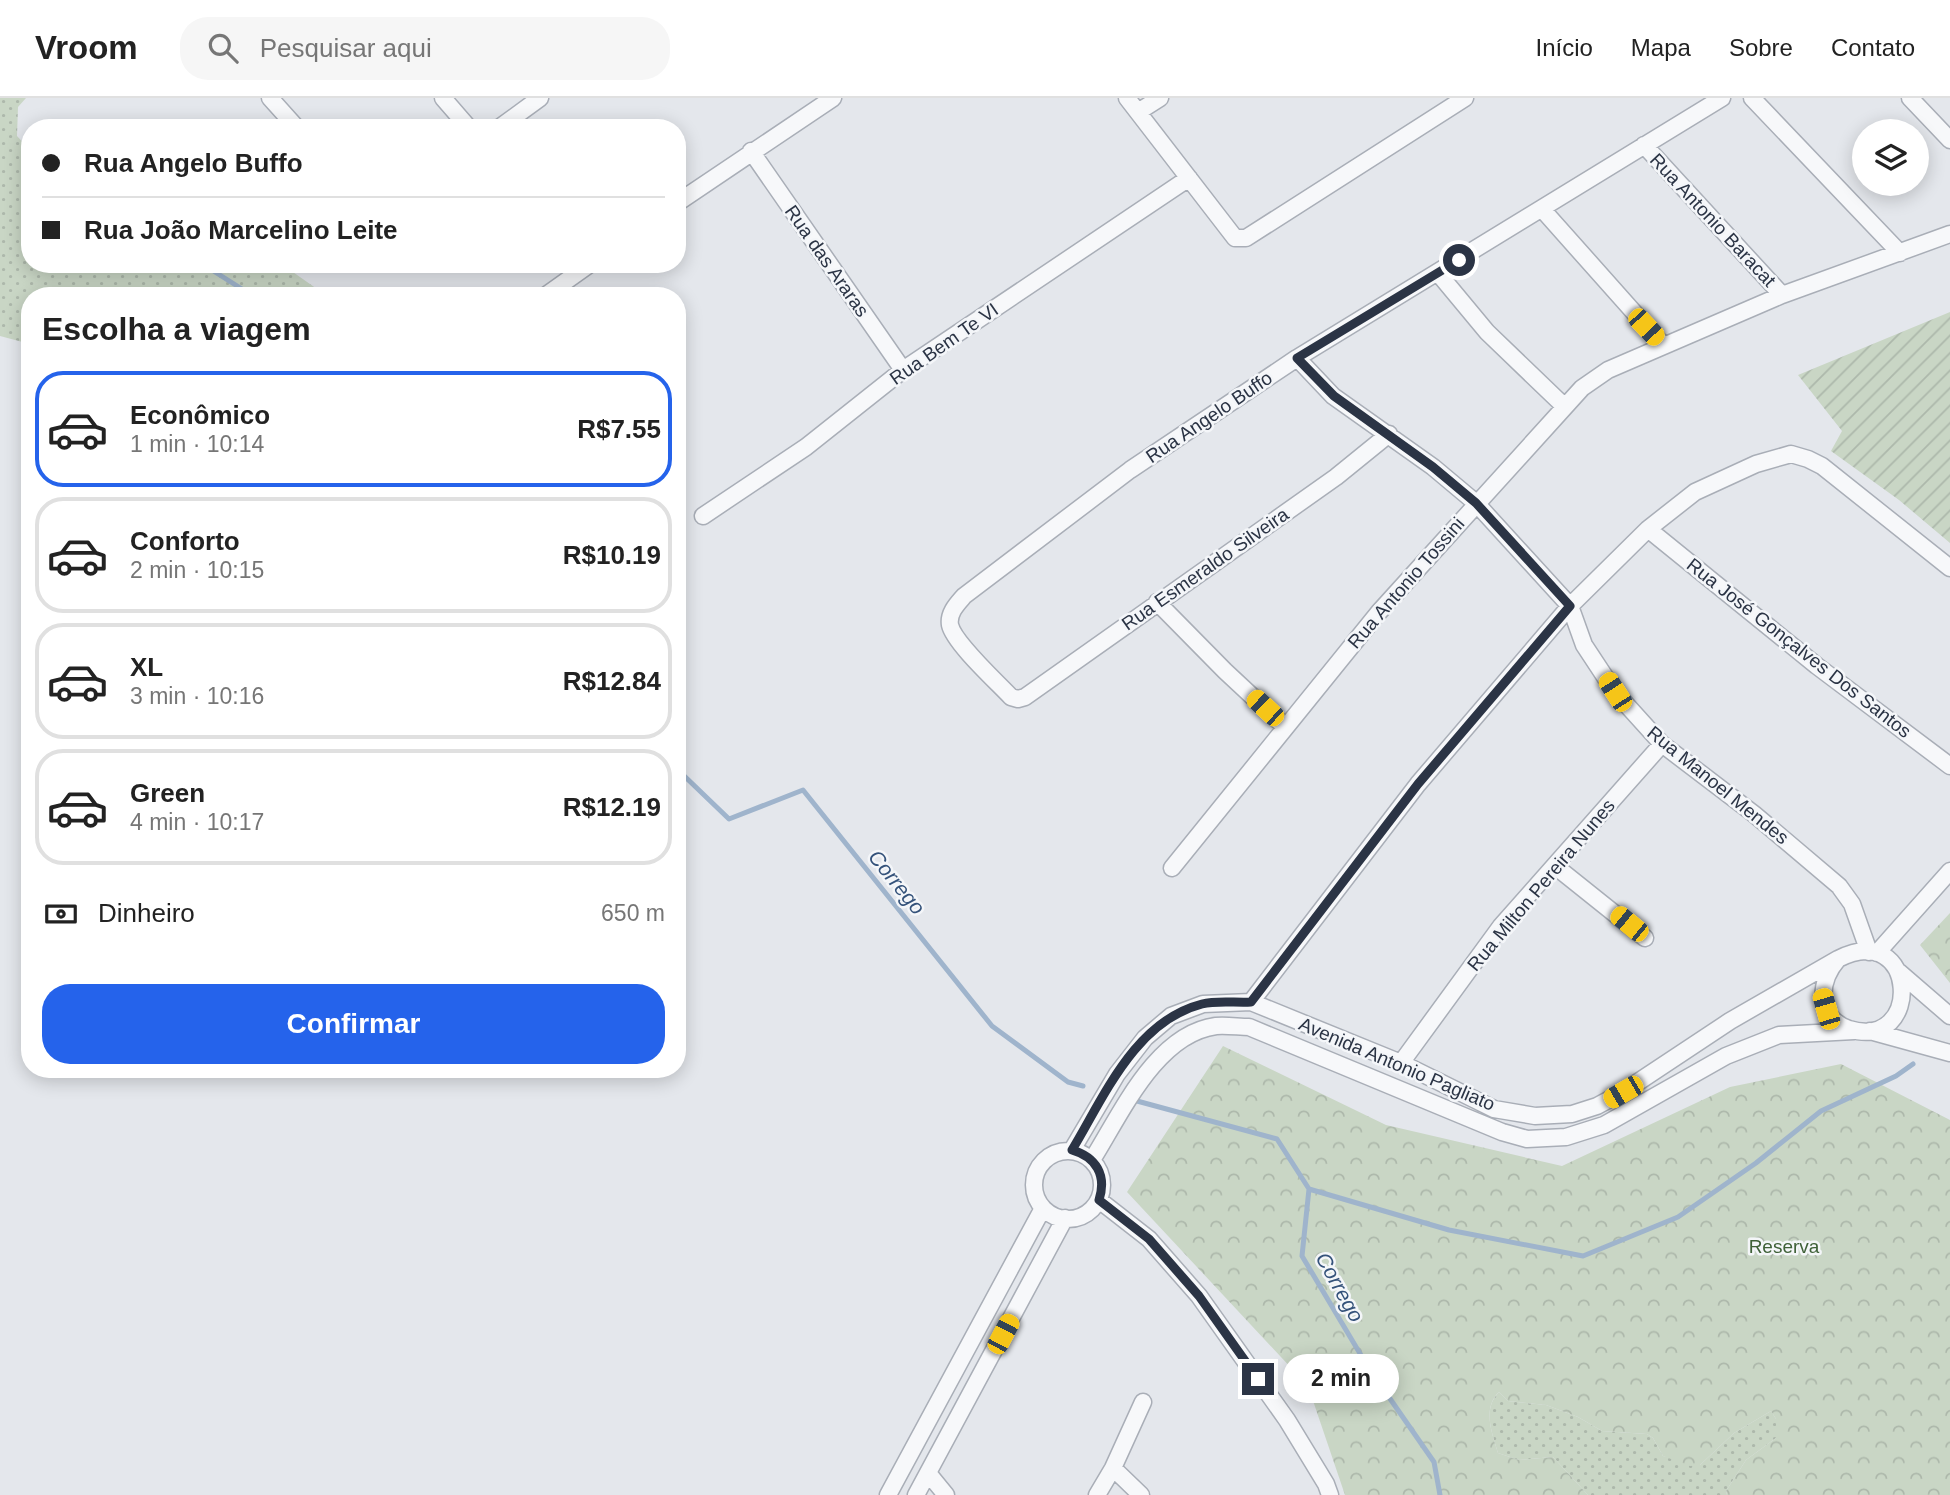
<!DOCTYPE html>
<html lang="pt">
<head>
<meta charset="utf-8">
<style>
	:root { --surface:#fff; --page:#f6f6f6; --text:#222; --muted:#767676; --line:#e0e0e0; --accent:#2563eb }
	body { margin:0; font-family:Arial,sans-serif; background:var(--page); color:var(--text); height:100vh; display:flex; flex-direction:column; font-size:26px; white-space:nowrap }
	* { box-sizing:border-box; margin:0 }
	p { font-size:23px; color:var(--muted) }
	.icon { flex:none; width:38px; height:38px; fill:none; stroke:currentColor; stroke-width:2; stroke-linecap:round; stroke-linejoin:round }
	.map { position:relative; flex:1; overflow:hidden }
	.panel { position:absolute; left:21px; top:189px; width:665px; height:791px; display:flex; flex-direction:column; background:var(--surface); border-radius:28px; box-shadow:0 4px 18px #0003 }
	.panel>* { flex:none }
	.hud { position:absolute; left:21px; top:21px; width:665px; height:154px; border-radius:28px; box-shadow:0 4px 18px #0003; display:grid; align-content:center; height:154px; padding:0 21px; background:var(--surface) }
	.buttons { position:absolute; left:1852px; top:21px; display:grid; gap:14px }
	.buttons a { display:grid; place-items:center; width:77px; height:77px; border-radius:50%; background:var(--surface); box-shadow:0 4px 18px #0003; font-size:35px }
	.end { position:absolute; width:32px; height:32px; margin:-16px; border:9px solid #2b3445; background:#fff; box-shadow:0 0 0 4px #fff }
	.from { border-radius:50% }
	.bubble { position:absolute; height:49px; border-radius:24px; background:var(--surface); box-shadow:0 4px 18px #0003; font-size:23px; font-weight:700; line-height:49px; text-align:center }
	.car { position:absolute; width:21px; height:42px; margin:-21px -10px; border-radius:9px; box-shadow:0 0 5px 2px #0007; background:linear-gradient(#f5c518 24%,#345 0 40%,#f5c518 0 76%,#345 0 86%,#f5c518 0) }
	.hud b { display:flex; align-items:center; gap:24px; height:66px; font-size:26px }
	.hud b+b { border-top:2px solid var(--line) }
	.hud i { width:18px; height:18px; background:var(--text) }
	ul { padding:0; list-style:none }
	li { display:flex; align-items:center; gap:21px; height:116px; margin:0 14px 10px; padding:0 7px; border:4px solid var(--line); border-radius:28px }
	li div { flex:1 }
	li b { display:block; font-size:26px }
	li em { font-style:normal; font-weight:700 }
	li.current { border-color:var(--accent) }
	li>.icon { width:63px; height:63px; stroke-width:1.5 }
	h2 { padding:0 21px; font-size:32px; line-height:84px }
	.pay { display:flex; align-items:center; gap:18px; height:77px; padding:0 21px; font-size:26px }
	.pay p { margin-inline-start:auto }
	.action { display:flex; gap:14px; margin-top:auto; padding:14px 21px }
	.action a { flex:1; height:80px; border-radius:28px; background:var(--accent); color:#fff; font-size:28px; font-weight:700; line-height:80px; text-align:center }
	header { display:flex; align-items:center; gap:42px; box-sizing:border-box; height:98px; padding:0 35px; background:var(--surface); border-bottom:2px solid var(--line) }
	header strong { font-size:33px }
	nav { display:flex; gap:38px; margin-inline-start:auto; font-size:24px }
	.search { width:490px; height:63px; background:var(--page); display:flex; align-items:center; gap:18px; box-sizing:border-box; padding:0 24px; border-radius:28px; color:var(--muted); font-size:26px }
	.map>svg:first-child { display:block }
</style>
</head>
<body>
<header>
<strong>Vroom</strong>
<div class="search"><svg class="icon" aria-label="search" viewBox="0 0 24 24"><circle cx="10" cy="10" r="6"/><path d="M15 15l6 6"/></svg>Pesquisar aqui</div>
<nav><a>Início</a><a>Mapa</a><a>Sobre</a><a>Contato</a></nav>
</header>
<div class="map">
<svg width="1950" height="1397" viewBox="0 0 1950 1397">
	<defs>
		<pattern id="grass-dots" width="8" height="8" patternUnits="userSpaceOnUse" patternTransform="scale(1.75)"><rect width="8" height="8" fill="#c9d6c5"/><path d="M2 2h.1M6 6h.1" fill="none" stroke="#adb8ab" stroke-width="1.8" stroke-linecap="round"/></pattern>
		<pattern id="forest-crowns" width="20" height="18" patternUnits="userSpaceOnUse" patternTransform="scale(1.75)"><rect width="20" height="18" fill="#c9d6c5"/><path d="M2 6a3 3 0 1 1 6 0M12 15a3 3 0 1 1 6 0" fill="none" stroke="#adb8ab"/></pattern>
		<pattern id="garden-furrows" width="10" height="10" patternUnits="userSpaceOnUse" patternTransform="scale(1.75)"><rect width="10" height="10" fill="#c9d6c5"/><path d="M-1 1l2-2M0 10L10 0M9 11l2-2" fill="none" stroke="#adb8ab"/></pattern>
	</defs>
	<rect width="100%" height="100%" fill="#e4e7ec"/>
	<!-- grass -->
	<path fill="url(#grass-dots)" d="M0 0H26L18 9 17 38 30 52V166H263L290 172 327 198H30V246L0 238Z
		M1499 1294 1508 1303 1546 1307 1578 1319 1602 1333 1647 1336 1653 1340 1663 1358 1700 1367 1734 1335 1771 1313 1776 1321V1340L1746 1362 1726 1393 1727 1397H1588L1553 1359 1519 1362 1498 1355C1492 1335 1482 1311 1499 1294Z"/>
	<!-- forest -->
	<path fill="url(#forest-crowns)" d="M1950 815V885L1920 847Z
		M1223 948 1386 1027 1562 1068 1730 989 1841 966 1950 1022V1397H1727L1726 1393 1746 1362 1776 1340V1321L1771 1313 1734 1335 1700 1367 1690 1368 1663 1358 1653 1340 1647 1336 1602 1333 1578 1319 1546 1307 1508 1303 1499 1294C1482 1310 1492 1335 1498 1355L1519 1362 1553 1359 1588 1397H1345L1308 1288 1127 1094Z"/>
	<!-- garden -->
	<path fill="url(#garden-furrows)" d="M1950 214V445L1899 402 1831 353 1842 333 1798 277Z"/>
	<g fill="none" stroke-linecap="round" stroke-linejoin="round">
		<!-- stream -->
		<path stroke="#9fb4cc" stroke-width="5" d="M204 167 253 198
			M677 671 729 721 803 692 992 928 1068 984 1083 988
			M1137 1003 1277 1041 1309 1091 1302 1158 1368 1269 1434 1364 1440 1397
			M1309 1091 1449 1132 1583 1158 1678 1119 1756 1065 1821 1013 1896 978 1913 966"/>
		<!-- minor casing -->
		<g stroke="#a9aeb7" stroke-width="19">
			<path id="minor" d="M270 0 297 30
				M443 0 469 30
				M1127 0 1235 140H1246L1465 0
				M1752 0 1900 155
				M1910 0 1950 42
				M1138 14 1160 0
				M499 30 540 0
				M1644 47 1782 197
				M751 53 903 272
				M677 105 833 0
				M1542 111 1663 247
				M1438 175 1487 234 1564 308
				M545 198 590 166
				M1297 260 1333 298 1433 369 1476 405 1570 508 1584 547 1615 594 1662 646 1754 716 1839 788 1852 806 1869 854
				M1389 336 1336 379 1025 599 1018 601 1011 599C997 584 954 545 950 527 948 515 957 506 964 498L1130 372 1297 260 1722 0
				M703 418 806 349 903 272 1189 80
				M1648 431 1817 568 1950 668
				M1157 504 1225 573 1285 629
				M1555 768 1645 840
				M1172 770 1379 514 1582 290 1608 272 1782 197 1950 136
				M1877 855 1950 773
				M1899 874 1950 918
				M1251 904 1418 686 1570 508 1648 431 1695 394 1756 366 1791 356 1808 361 1822 368 1950 470
				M1870 933 1950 955
				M1401 965 1501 828 1662 646
				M1072 1052 1117 976 1145 940 1171 918 1203 906 1251 904 1401 965 1494 1011 1535 1018 1572 1016 1597 1008 1623 994 1730 923 1838 861C1918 820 1924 954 1849 931 1816 920 1818 884 1838 861
				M1034 1087a34 34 0 1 1 68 0a34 34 0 1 1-68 0Z
				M1092 1062C1121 1016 1156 936 1216 928 1227 927 1239 929 1249 929L1502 1034 1527 1041 1566 1039 1604 1027 1726 958 1779 937 1854 933
				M1099 1102 1149 1141 1199 1198 1287 1322 1326 1386 1330 1397
				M1113 1370 1141 1397
				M928 1375 946 1397
				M888 1397 1043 1110
				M916 1397 1065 1120
				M1097 1397 1113 1370 1143 1304"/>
		</g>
		<!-- minor -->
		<use href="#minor" stroke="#f7f8fa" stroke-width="16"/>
	</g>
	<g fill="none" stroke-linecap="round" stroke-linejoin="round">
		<!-- route -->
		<path stroke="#2b3445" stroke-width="9" d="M1258 1281 1199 1198 1149 1141 1099 1102C1107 1077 1096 1059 1072 1052 1104 999 1135 923 1202 906 1217 902 1236 905 1251 904L1418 686 1570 508 1476 405 1433 369 1334 298 1297 260 1459 162"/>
	</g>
	<g text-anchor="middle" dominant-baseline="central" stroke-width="5" stroke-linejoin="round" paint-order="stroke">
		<!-- street labels -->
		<g font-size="19" fill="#2b3445" stroke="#f4f6f9">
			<text transform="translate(1713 122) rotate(47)">Rua Antonio Baracat</text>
			<text transform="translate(827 163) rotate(55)">Rua das Araras</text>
			<text transform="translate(944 246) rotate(-35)">Rua Bem Te VI</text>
			<text transform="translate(1209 319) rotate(-34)">Rua Angelo Buffo</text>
			<text transform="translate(1205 471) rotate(-35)">Rua Esmeraldo Silveira</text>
			<text transform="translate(1406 485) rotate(-49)">Rua Antonio Tossini</text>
			<text transform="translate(1799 550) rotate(38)">Rua José Gonçalves Dos Santos</text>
			<text transform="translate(1718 687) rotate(39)">Rua Manoel Mendes</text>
			<text transform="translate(1541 787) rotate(-50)">Rua Milton Pereira Nunes</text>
			<text transform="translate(1397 966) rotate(23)">Avenida Antonio Pagliato</text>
		</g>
		<!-- park labels -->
		<g font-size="19" fill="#3f6138" stroke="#f4f6f9">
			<text x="1784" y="1148">Reserva</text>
		</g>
		<!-- water labels -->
		<g font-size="21" font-style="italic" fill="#34527a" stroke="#f4f6f9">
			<text transform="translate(897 784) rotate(51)">Corrego</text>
			<text transform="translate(1340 1189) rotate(61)">Corrego</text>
		</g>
	</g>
</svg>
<div class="buttons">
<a><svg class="icon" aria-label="layers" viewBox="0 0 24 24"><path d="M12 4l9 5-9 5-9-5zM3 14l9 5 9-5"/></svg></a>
</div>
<i class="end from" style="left:1459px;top:162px"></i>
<i class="end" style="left:1258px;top:1281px"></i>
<div class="bubble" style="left:1283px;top:1256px;width:116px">2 min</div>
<i class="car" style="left:1646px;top:229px;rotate:137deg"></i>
<i class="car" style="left:1615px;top:594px;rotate:327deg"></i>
<i class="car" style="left:1265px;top:610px;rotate:313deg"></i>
<i class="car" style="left:1629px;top:826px;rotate:309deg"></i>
<i class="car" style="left:1826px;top:911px;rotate:344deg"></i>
<i class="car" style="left:1623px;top:994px;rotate:240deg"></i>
<i class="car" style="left:1003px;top:1236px;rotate:28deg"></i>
<div class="hud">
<b><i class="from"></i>Rua Angelo Buffo</b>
<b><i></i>Rua João Marcelino Leite</b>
</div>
<section class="panel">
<h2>Escolha a viagem</h2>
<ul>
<li class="current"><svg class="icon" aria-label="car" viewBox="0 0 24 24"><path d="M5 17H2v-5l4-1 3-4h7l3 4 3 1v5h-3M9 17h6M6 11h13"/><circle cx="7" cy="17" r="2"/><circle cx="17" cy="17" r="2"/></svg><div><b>Econômico</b><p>1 min · 10:14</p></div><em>R$7.55</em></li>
<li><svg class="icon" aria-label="car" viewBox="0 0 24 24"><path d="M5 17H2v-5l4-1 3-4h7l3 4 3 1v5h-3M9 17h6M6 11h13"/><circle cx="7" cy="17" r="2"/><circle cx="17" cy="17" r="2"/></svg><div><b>Conforto</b><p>2 min · 10:15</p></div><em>R$10.19</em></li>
<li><svg class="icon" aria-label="car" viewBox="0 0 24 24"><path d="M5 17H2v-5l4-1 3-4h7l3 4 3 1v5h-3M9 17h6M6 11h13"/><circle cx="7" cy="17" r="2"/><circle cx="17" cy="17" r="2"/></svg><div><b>XL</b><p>3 min · 10:16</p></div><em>R$12.84</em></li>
<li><svg class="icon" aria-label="car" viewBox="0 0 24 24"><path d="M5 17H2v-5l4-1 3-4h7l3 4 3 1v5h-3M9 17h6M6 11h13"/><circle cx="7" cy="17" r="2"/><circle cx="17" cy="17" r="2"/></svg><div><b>Green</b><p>4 min · 10:17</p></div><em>R$12.19</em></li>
</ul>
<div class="pay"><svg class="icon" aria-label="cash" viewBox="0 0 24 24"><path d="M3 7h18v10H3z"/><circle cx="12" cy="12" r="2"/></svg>Dinheiro<p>650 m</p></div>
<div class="action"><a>Confirmar</a></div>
</section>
</div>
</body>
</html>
